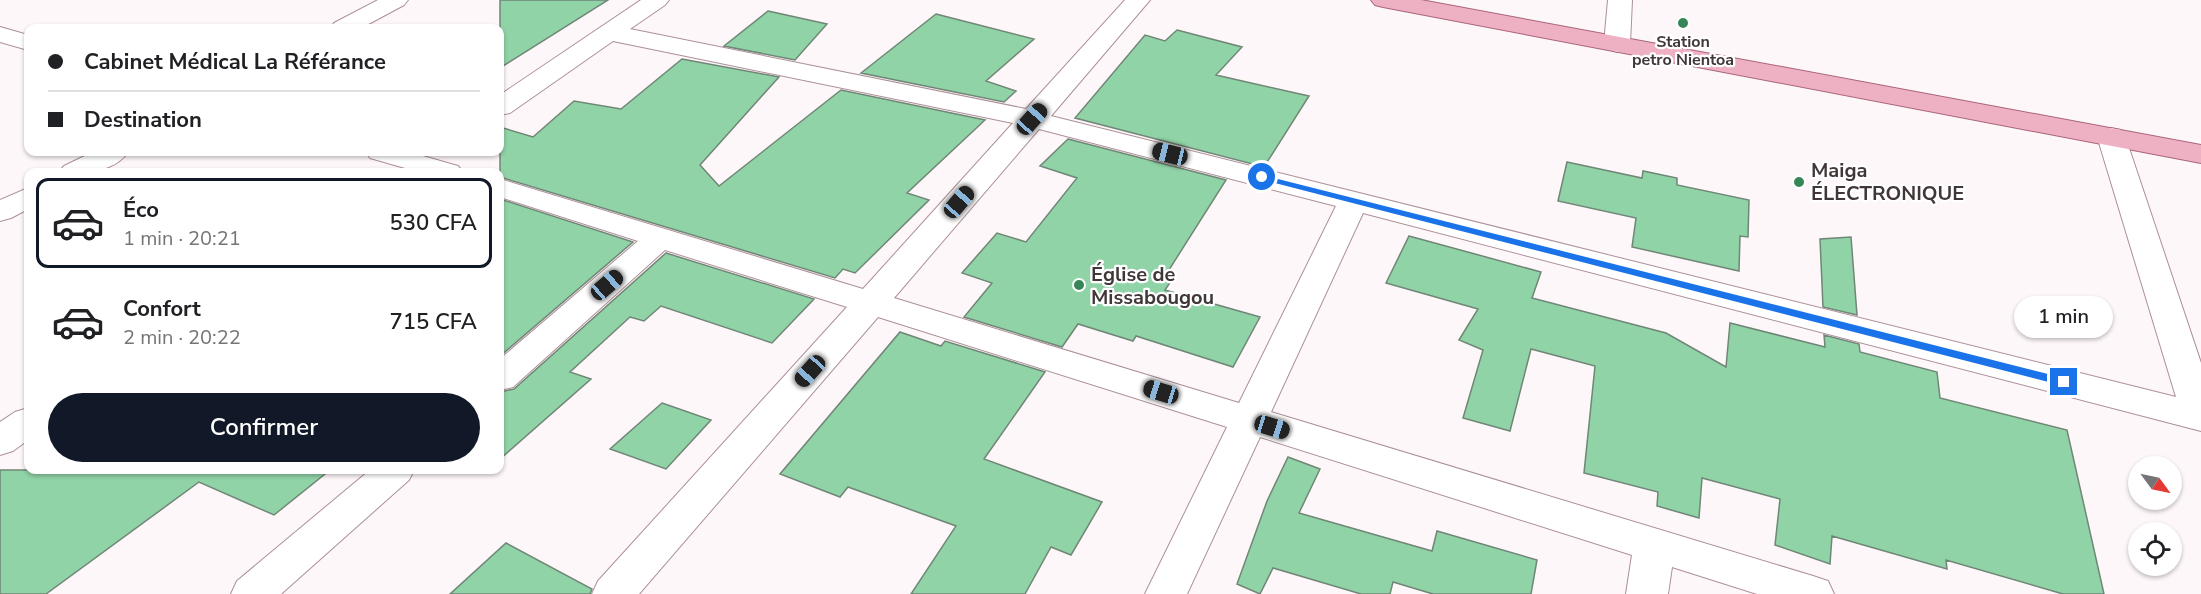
<!DOCTYPE html>
<html lang="fr">
<head>
<meta charset="utf-8">
<style>
	:root { --surface:#fff; --page:#f6f6f6; --text:#202124; --muted:#757577; --line:#e0e0e0; --accent:#111827 }
	body { margin:0; font-family:"Nunito Sans",sans-serif; background:var(--page); color:var(--text); height:100vh; display:flex; flex-direction:column; font-size:22px; white-space:nowrap }
	* { box-sizing:border-box; margin:0 }
	p { font-size:20px; color:var(--muted) }
	.icon { flex:none; width:33px; height:33px; fill:none; stroke:currentColor; stroke-width:2; stroke-linecap:round; stroke-linejoin:round }
	.map { position:relative; flex:1; overflow:hidden }
	.drawer { position:absolute; left:24px; top:168px; width:480px; height:306px; display:flex; flex-direction:column; background:var(--surface); border-radius:12px; box-shadow:0 2px 4px #0004 }
	.drawer>* { flex:none }
	.guide { position:absolute; left:24px; top:24px; width:480px; height:132px; border-radius:12px; box-shadow:0 2px 4px #0004; display:grid; align-content:center; height:132px; padding:0 24px; background:var(--surface) }
	.needle { width:39px; rotate:123deg }
	.fabs { position:absolute; left:2128px; top:456px; display:grid; gap:12px }
	.fabs a { display:grid; place-items:center; width:54px; height:54px; border-radius:50%; background:var(--surface); box-shadow:0 2px 4px #0004; font-size:30px }
	.end { position:absolute; width:27px; height:27px; margin:-14px; border:8px solid #1a73e8; background:#fff; box-shadow:0 0 0 3px #fff }
	.from { border-radius:50% }
	.bubble { position:absolute; height:42px; border-radius:21px; background:var(--surface); box-shadow:0 2px 4px #0004; font-size:20px; font-weight:600; line-height:42px; text-align:center }
	.car { position:absolute; width:18px; height:36px; margin:-18px -9px; border-radius:8px; box-shadow:0 0 4px 2px #0007; background:linear-gradient(#222 24%,#8ab4d8 0 40%,#222 0 76%,#8ab4d8 0 86%,#222 0) }
	.guide b { display:flex; align-items:center; gap:21px; height:57px; font-size:22px }
	.guide b+b { border-top:2px solid var(--line) }
	.guide i { width:15px; height:15px; background:var(--text) }
	ul { padding:10px 0 0; list-style:none }
	li { display:flex; align-items:center; gap:18px; height:90px; margin:0 12px 9px; padding:0 12px; border:3px solid transparent; border-radius:12px }
	li div { flex:1 }
	li b { display:block; font-size:22px }
	li em { font-style:normal; font-weight:600 }
	li.on { border-color:var(--accent) }
	li>.icon { width:54px; height:54px; stroke-width:1.5 }
	.action { display:flex; gap:12px; margin-top:auto; padding:12px 24px }
	.action a { flex:1; height:69px; border-radius:36px; background:var(--accent); color:#fff; font-size:24px; font-weight:600; line-height:69px; text-align:center }
	.map>svg:first-child { display:block }
</style>
</head>
<body>
<div class="map">
<svg width="2201" height="594" viewBox="0 0 2201 594">
	<rect width="100%" height="100%" fill="#fdf7f9"/>
	<!-- building -->
	<path fill="#90d3a7" stroke="#708676" stroke-width="1.5" d="M500 0H608L500 68Z
		M768 11 827 24 795 60 724 46Z
		M936 14 1034 39 986 81 1016 91 1004 102 861 73Z
		M1177 30 1242 47 1216 75 1309 96 1264 167 1075 118 1145 35 1165 41Z
		M682 59 779 77 700 165 719 186 841 90 985 120 907 193 929 200 855 273 843 269 835 278 500 177V127L533 137 574 101 621 109Z
		M1068 139 1226 180 1167 273 1175 275 1165 290 1260 317 1233 367 1136 336 1133 341 1078 324 1062 347 964 317 992 283 962 273 997 233 1026 242 1077 178 1040 166Z
		M1567 162 1642 178 1643 171 1677 178V185L1749 200 1748 237 1740 236 1739 271 1632 247 1636 218 1558 201Z
		M500 199 633 242 500 356Z
		M1409 236 1541 272 1532 298 1666 333 1726 367 1730 323 1825 347 1824 335 1859 344 1860 352 1937 372 1940 398 2067 430 2104 594H2063L1946 560 1947 569 1832 536 1830 564 1775 545 1780 499 1702 478 1699 518 1657 506 1658 492 1584 473 1595 366 1531 349 1510 431 1463 418 1483 350 1459 340 1478 309 1386 283Z
		M1851 237 1857 315 1823 307 1820 239Z
		M666 253 814 299 772 343 661 306 644 321 630 317 570 372 591 379 500 459V392L514 389Z
		M900 332 941 346 945 341 1045 372 984 459 1102 502 1071 555 1051 547 1025 594H911L956 526 848 487 840 497 780 474Z
		M662 403 711 420 666 469 610 449Z
		M1288 457 1320 469 1299 513 1432 551 1437 531 1537 560 1531 594H1433L1393 582 1390 594H1361L1273 568 1260 594 1237 584 1267 501Z
		M0 470H330L274 515 199 482 46 594H0Z
		M506 543 592 589 590 594H450Z"/>
	<g fill="none" stroke-linecap="round" stroke-linejoin="round">
		<!-- minor casing -->
		<g stroke="#ac9097" stroke-width="2">
			<path id="minor" d="M378 0H408L404 5 361 28H331L334 23Z
				M641 0H669L665 5 630 29 1026 109 1125 0H1150L1051 116 2176 397 2097 136 2101 130 2111 128 2121 130 2125 136 2201 363V431L1363 213 1271 412 1813 576 1828 581 1834 594H1757L1672 567 1668 594H1626L1632 555 1260 437 1187 594H1145L1227 427 878 317 639 594H592L598 581 847 307 665 250 513 387 500 390V359L638 241 500 197V179L863 289 1013 123 613 41 510 113 500 115V95ZM1039 129 1336 206 1239 403 894 298Z
				M1608 0H1632L1630 44 1626 49 1617 52 1608 49 1604 44Z
				M0 27 28 35V50L0 42Z
				M93 152H128C114 173 82 174 59 172L64 166Z
				M366 152H409L458 166 463 172H419L370 158Z
				M28 188V209L11 218 0 221V200Z
				M28 408V440L13 451 0 455V422L15 412Z
				M370 470H414L409 480 281 594H231L237 581Z"/>
		</g>
		<!-- primary casing -->
		<g stroke="#aa6478" stroke-width="2">
			<path id="primary" d="M1371 0H1421L2201 145V163L1383 7 1375 5Z"/>
		</g>
		<!-- minor -->
		<use href="#minor" fill="#fff" fill-rule="evenodd"/>
		<!-- primary -->
		<use href="#primary" fill="#eeb1c3" fill-rule="evenodd"/>
	</g>
	<!-- route -->
	<path fill="#1a73e8" d="M1262 175 2064 378 2069 382 2064 386 1259 179V176Z"/>
	<!-- markers -->
	<g fill="#368657" stroke="#fff" stroke-width="2">
		<circle cx="1683" cy="23" r="6"/>
		<circle cx="1799" cy="182" r="6"/>
		<circle cx="1079" cy="285" r="6"/>
	</g>
	<g text-anchor="middle" dominant-baseline="central" stroke-width="4.5" stroke-linejoin="round" paint-order="stroke">
		<!-- far-poi labels -->
		<g font-size="16" font-weight="bold" fill="#413638" stroke="#fff">
			<text x="1683" y="42">Station<tspan x="1683" dy="18">petro Nientoa</tspan></text>
		</g>
		<!-- poi labels -->
		<g font-size="20" font-weight="bold" fill="#413638" stroke="#fff" text-anchor="start">
			<text x="1811" y="170">Maiga<tspan x="1811" dy="23">ÉLECTRONIQUE</tspan></text>
			<text x="1091" y="274">Église de<tspan x="1091" dy="23">Missabougou</tspan></text>
		</g>
	</g>
</svg>
<div class="fabs">
<a><svg class="needle" viewBox="-14 -14 28 28"><path d="M0-13l5 13h-10z" fill="#e53935"/><path d="M0 13l5-13h-10z" fill="#757577"/></svg></a>
<a><svg class="icon" aria-label="locate" viewBox="0 0 24 24"><circle cx="12" cy="12" r="6"/><path d="M12 2v4M12 18v4M2 12h4M18 12h4"/></svg></a>
</div>
<i class="end from" style="left:1262px;top:177px"></i>
<i class="end" style="left:2064px;top:382px"></i>
<div class="bubble" style="left:2014px;top:296px;width:99px">1 min</div>
<i class="car" style="left:1032px;top:119px;rotate:42deg"></i>
<i class="car" style="left:1170px;top:154px;rotate:284deg"></i>
<i class="car" style="left:959px;top:202px;rotate:41deg"></i>
<i class="car" style="left:607px;top:285px;rotate:49deg"></i>
<i class="car" style="left:810px;top:371px;rotate:222deg"></i>
<i class="car" style="left:1161px;top:392px;rotate:287deg"></i>
<i class="car" style="left:1272px;top:427px;rotate:107deg"></i>
<div class="guide">
<b><i class="from"></i>Cabinet Médical La Référance</b>
<b><i></i>Destination</b>
</div>
<section class="drawer">
<ul>
<li class="on"><svg class="icon" aria-label="car" viewBox="0 0 24 24"><path d="M5 17H2v-5l4-1 3-4h7l3 4 3 1v5h-3M9 17h6M6 11h13"/><circle cx="7" cy="17" r="2"/><circle cx="17" cy="17" r="2"/></svg><div><b>Éco</b><p>1 min · 20:21</p></div><em>530 CFA</em></li>
<li><svg class="icon" aria-label="car" viewBox="0 0 24 24"><path d="M5 17H2v-5l4-1 3-4h7l3 4 3 1v5h-3M9 17h6M6 11h13"/><circle cx="7" cy="17" r="2"/><circle cx="17" cy="17" r="2"/></svg><div><b>Confort</b><p>2 min · 20:22</p></div><em>715 CFA</em></li>
</ul>
<div class="action"><a>Confirmer</a></div>
</section>
</div>
</body>
</html>
